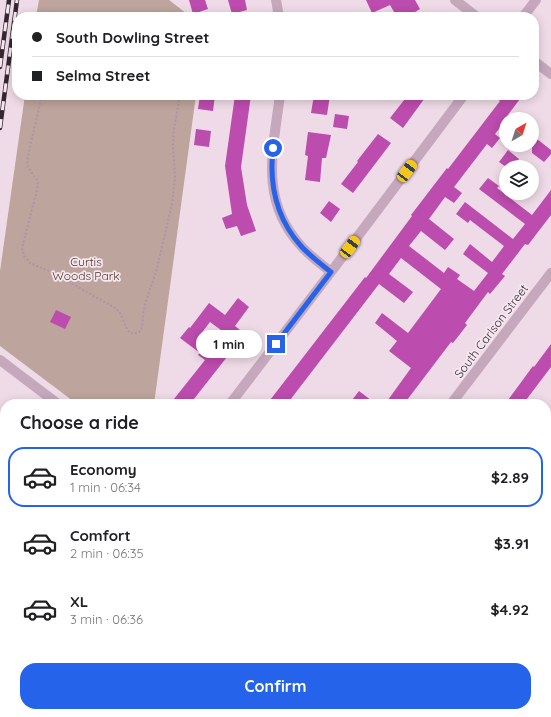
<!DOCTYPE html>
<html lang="en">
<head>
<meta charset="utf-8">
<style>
	:root { --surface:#fff; --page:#f2f2f2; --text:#202124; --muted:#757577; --line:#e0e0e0; --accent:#2563eb }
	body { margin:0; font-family:Quicksand,sans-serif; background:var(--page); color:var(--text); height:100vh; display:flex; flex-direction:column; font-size:15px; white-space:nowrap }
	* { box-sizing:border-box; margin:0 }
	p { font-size:13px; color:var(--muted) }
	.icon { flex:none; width:22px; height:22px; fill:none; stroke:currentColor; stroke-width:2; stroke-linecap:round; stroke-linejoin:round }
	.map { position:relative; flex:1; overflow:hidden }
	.panel { position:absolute; left:0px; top:399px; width:551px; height:318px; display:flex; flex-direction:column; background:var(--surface); border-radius:16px 16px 0 0; box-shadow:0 2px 10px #0003 }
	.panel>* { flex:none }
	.guide { position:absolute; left:12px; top:12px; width:527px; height:88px; border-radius:16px; box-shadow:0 2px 10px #0003; display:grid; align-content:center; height:88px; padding:0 20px; background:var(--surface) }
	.needle { width:26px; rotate:39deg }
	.fabs { position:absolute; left:499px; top:112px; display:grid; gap:8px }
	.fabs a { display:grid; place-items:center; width:40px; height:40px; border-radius:50%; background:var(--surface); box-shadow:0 2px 10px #0003; font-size:20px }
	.end { position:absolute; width:18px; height:18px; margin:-9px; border:5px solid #2563eb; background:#fff; box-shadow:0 0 0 2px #fff }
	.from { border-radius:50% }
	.bubble { position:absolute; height:28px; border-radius:14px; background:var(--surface); box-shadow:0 2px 10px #0003; font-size:13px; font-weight:700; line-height:28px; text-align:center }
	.car { position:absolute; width:12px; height:24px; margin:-12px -6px; border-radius:5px; box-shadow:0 0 3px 1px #0007; background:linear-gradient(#f5c518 24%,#345 0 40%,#f5c518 0 76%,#345 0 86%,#f5c518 0) }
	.guide b { display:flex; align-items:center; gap:14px; height:38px; font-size:15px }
	.guide b+b { border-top:1px solid var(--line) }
	.guide i { width:10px; height:10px; background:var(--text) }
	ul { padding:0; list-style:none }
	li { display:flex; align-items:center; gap:12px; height:60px; margin:0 8px 6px; padding:0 12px; border:2px solid transparent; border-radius:16px }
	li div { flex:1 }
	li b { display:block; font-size:15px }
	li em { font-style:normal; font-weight:700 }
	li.on { border-color:var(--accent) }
	li>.icon { width:36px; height:36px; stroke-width:1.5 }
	h2 { padding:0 20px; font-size:18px; line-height:48px }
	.cta { display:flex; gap:8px; margin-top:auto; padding:8px 20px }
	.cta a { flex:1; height:46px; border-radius:16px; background:var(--accent); color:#fff; font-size:16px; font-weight:700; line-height:46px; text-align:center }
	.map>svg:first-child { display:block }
</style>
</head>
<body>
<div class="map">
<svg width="551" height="717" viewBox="0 0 551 717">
	<rect width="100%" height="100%" fill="#efdbe7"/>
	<!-- green -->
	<path fill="#bda49c" d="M39 0H169L191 17H36Z
		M25 95H196L154 404H77L0 346V271Z"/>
	<!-- building -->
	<path fill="#bc4cad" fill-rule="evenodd" d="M189 0H205L208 9 193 14Z
		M228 0H245L247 10 232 14Z
		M366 0H415L420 9 407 17H397L390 5 372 13Z
		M200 95H215L213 111 198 109Z
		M235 95H251L241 167 247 205 256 231 241 236 237 226 226 229 222 218 232 214 225 166Z
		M314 95H330L327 115 311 113Z
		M408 95H427L403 128 390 118Z
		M492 95H523L501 124 502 125 495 134 500 138 492 148 487 144 454 187 462 193 454 203 445 197 429 219 454 239 445 250 421 231 409 246 444 273 448 267 460 275 457 279 474 291 488 273 463 254 470 244 492 262 504 246 470 220 468 223 456 214 465 202 513 239 525 224 479 189 488 178 499 186 497 188 532 215 551 190V215L528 245 525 244 502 274 505 276 490 294 488 292 465 323 467 325 453 343 451 342 404 404H385L411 368 389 351 397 341 375 323 382 313 408 333 441 289 401 258 389 274 413 292 404 303 379 284 287 404H267L365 277 366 278 412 216 411 215 447 168 448 169 500 101Z
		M335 114 349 116 347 129 333 127Z
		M196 129 211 131 209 147 194 145Z
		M308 132 331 135 326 158H322L320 182 305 180 308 156 305 155Z
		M378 134 391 143 353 193 341 184 358 162 357 161Z
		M532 135 551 150V154L544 162 532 153Z
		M508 150 519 159 513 167H506L499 162Z
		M329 201 340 209 331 222 320 213Z
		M238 298 249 307 235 326 245 334 190 404H170L205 360 198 355 200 353 180 338 189 327 190 328 209 303 225 315ZM210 322 225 333 212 351 197 339Z
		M56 310 71 317 65 329 50 322Z
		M551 344V367L523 404H505L533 366 534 367Z
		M359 391 376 404H349Z"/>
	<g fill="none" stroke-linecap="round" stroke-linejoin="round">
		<!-- path -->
		<path stroke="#b292a8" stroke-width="2" stroke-dasharray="2 2" stroke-linecap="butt" d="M264 17H265
			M42 95 27 160 28 167 38 182 37 190 22 248 24 256 30 263 52 272 115 308 120 313 128 331 134 334 139 332 142 327 143 314 146 301 156 272 172 204 175 178 173 145 174 129 180 95
			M0 450 5 444
			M2 560H1L5 535
			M228 712 235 717
			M281 717 285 712"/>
		<!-- minor -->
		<path stroke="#c6a8bc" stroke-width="10" d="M276 0 279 17
			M455 0 477 17
			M523 17 536 0
			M534 61 551 74
			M280 95C273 150 259 200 301 246 310 256 321 264 331 272
			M0 360 58 404
			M230 404 331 272 464 95
			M451 404 551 273
			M0 572 5 573
			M123 712 130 717
			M462 712 468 717
			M38 717 39 712
			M135 717 139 712
			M307 717 311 712
			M442 717 445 712"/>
		<!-- rail casing -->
		<g stroke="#342731" stroke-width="4.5">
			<path id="rail" d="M0 67 9 0
				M0 128 17 0"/>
		</g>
		<!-- rail -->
		<use href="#rail" stroke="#f7e7f0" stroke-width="3" stroke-dasharray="9" stroke-linecap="butt"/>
	</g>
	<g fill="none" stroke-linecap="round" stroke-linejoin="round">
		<!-- route -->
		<path stroke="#2563eb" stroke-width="5" d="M273 148C269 184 276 218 301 246 310 256 321 264 331 272L276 344"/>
	</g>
	<g text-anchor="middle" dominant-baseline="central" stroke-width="3.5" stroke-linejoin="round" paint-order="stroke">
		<!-- park labels -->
		<g font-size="12" fill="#50362d" stroke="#f7e7f0">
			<text x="86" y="261">Curtis<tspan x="86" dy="14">Woods Park</tspan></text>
		</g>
		<!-- street labels -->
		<g font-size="12" fill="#342731" stroke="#f7e7f0">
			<text transform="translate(491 331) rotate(-53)">South Carlson Street</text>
		</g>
	</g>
</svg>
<div class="fabs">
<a><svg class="needle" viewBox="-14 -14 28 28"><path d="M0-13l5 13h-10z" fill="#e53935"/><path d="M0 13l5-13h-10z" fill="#757577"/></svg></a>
<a><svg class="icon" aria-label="layers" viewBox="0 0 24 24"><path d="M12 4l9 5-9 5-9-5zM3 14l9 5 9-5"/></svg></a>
</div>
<i class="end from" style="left:273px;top:148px"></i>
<i class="end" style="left:276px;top:344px"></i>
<div class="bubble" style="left:196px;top:330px;width:66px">1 min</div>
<i class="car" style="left:407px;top:171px;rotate:37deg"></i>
<i class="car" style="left:350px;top:247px;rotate:37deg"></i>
<div class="guide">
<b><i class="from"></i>South Dowling Street</b>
<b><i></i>Selma Street</b>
</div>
<section class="panel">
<h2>Choose a ride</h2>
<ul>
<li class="on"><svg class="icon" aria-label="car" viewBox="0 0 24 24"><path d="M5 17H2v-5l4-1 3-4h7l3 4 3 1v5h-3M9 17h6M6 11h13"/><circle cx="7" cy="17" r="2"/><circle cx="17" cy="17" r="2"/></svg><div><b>Economy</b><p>1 min · 06:34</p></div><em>$2.89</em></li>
<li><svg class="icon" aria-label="car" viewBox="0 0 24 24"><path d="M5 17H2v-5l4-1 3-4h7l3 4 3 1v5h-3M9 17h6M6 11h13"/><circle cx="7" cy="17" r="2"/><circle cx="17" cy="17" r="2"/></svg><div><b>Comfort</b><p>2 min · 06:35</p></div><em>$3.91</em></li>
<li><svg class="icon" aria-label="car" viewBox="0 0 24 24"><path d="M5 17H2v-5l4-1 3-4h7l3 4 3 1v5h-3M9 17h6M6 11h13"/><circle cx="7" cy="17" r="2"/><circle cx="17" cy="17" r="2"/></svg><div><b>XL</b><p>3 min · 06:36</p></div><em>$4.92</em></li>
</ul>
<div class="cta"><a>Confirm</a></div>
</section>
</div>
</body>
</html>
